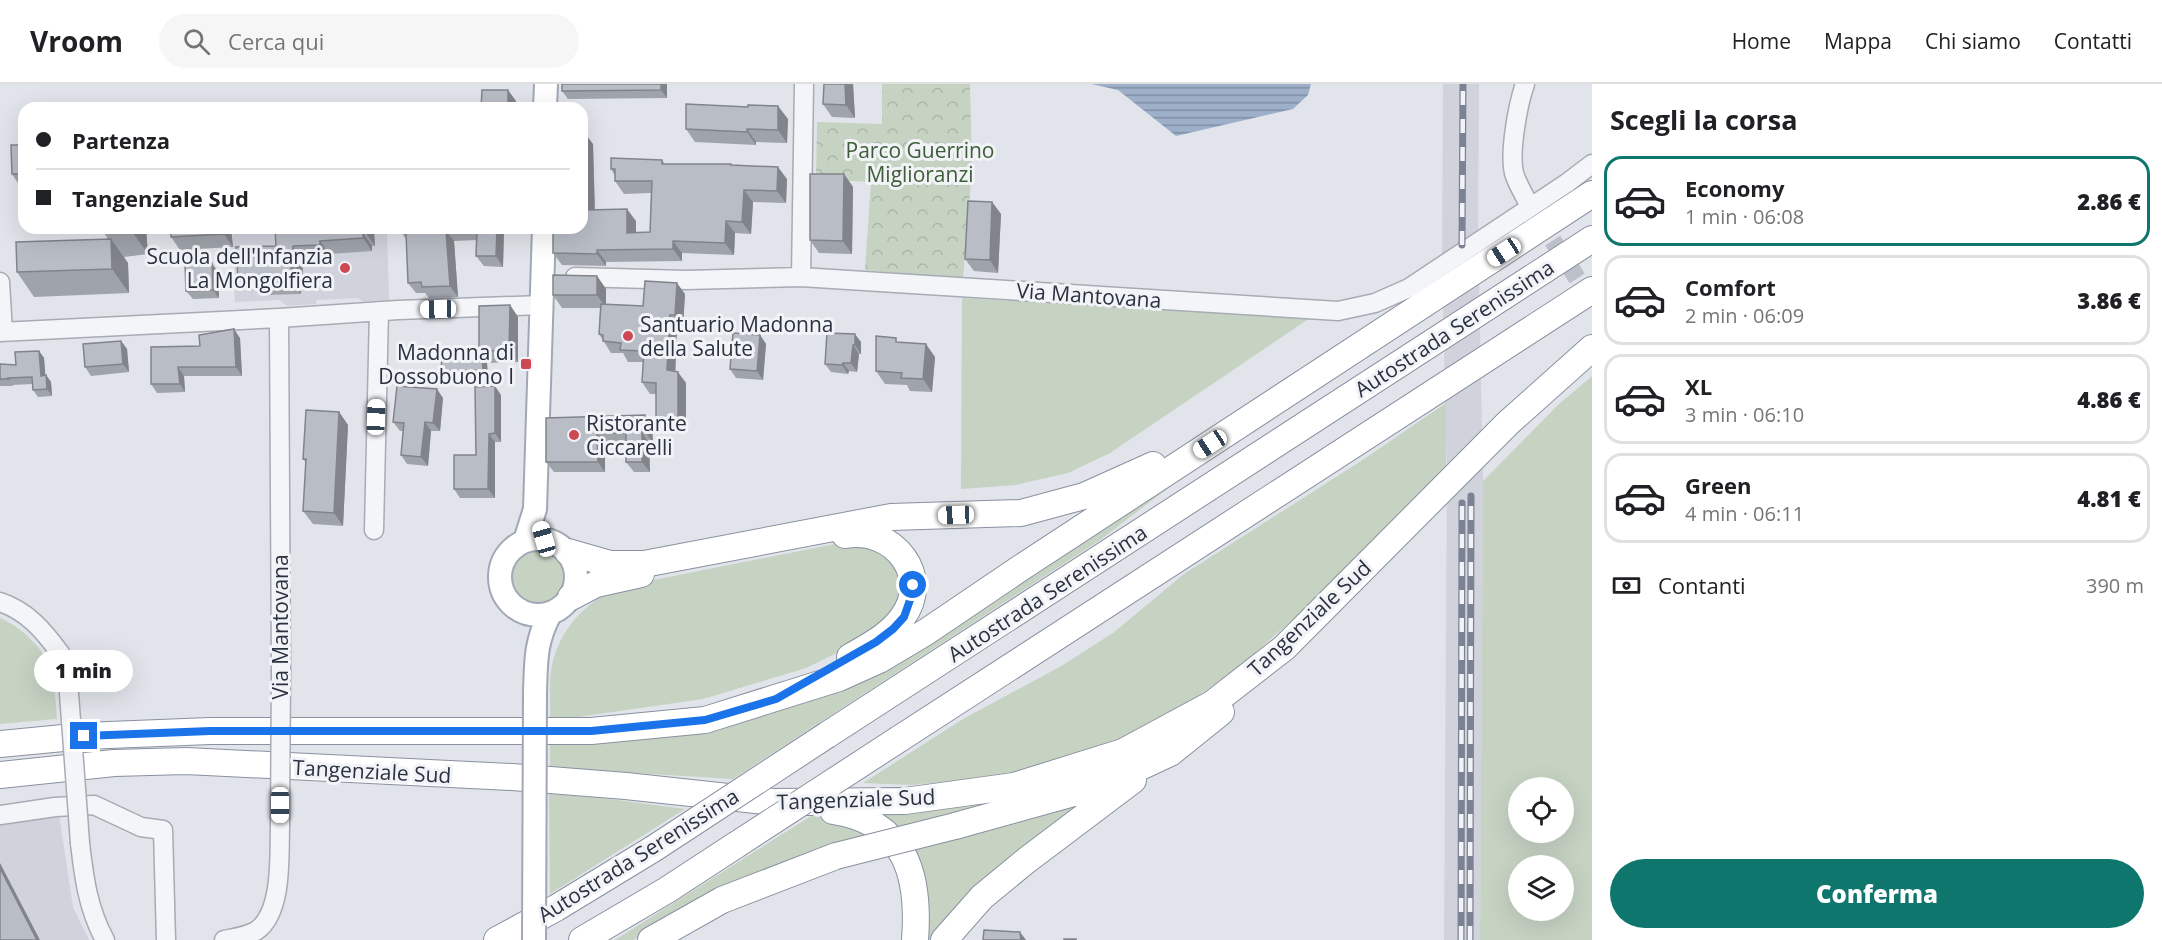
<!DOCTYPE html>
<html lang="it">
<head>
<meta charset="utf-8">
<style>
	:root { --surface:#fff; --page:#f6f6f6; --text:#202124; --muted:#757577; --line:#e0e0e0; --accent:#0f766e }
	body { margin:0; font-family:"Open Sans",sans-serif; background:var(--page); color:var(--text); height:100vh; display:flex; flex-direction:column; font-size:22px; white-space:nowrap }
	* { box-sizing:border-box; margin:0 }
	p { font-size:20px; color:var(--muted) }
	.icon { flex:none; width:33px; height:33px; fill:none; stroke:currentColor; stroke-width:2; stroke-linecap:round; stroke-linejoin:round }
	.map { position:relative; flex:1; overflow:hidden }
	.sheet { display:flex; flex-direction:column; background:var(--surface); width:570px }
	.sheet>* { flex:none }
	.guide { position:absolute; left:18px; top:18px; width:570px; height:132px; border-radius:18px; box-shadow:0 6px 24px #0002; display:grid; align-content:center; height:132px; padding:0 18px; background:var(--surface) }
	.fabs { position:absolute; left:1508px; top:693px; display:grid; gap:12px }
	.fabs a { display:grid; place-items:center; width:66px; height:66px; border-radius:50%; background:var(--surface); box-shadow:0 6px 24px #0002; font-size:30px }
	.end { position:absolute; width:27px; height:27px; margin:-14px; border:8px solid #1a73e8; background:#fff; box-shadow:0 0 0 3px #fff }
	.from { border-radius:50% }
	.bubble { position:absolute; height:42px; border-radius:21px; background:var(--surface); box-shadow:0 6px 24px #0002; font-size:20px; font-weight:800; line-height:42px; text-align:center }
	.car { position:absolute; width:18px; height:36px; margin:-18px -9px; border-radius:8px; box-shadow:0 0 4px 2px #0007; background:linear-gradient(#fff 24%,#345 0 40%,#fff 0 76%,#345 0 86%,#fff 0) }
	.guide b { display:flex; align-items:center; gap:21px; height:57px; font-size:22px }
	.guide b+b { border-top:2px solid var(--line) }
	.guide i { width:15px; height:15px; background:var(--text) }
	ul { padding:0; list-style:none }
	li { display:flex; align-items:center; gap:18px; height:90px; margin:0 12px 9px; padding:0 6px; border:3px solid var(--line); border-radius:18px }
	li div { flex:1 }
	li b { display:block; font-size:22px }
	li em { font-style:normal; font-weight:800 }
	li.current { border-color:var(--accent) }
	li>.icon { width:54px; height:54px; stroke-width:1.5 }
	h2 { padding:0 18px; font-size:27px; line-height:72px }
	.pay { display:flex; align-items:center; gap:15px; height:66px; padding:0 18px; font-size:22px }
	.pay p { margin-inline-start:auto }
	.action { display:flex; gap:12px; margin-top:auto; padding:12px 18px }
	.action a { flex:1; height:69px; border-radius:36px; background:var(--accent); color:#fff; font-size:24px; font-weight:800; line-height:69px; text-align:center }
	header { display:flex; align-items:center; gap:36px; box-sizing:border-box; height:84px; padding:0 30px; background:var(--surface); border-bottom:2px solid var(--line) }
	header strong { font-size:28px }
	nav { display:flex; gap:33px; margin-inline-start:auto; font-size:21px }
	.search { width:420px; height:54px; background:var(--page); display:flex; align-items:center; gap:15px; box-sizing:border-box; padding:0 21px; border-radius:33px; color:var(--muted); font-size:22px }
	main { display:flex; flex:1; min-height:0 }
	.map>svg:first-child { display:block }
</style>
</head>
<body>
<header>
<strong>Vroom</strong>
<div class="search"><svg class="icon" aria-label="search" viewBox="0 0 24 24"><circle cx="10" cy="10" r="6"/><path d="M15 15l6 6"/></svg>Cerca qui</div>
<nav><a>Home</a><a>Mappa</a><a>Chi siamo</a><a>Contatti</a></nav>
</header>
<main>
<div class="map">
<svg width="1592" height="856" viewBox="0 0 1592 856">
	<defs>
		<pattern id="park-crowns" width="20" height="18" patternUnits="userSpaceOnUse" patternTransform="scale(1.5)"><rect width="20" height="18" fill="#c6d3c3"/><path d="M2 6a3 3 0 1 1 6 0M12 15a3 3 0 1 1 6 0" fill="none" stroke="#aab6a9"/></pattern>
		<pattern id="water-rules" width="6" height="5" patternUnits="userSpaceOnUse" patternTransform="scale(1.5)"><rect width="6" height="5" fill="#9dafc9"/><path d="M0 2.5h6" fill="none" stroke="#808fa5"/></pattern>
	</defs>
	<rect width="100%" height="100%" fill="#e1e4ea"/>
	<!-- built -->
	<path fill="#d0d3dc" d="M1443 0H1479L1478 150 1483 393 1480 856H1444L1447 393 1442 178Z
		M232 144H387L389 216 363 218 358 214 317 216 316 220 287 222 279 216 235 218Z
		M59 730 73 823 89 856H0V740Z"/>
	<!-- green -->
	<path fill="#c6d3c3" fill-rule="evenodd" d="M962 214 1310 234 1110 369 1068 389 1015 401 961 405Z
		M1592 292V856H1480L1483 397 1559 320ZM1518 704H1563V748H1518ZM1518 782H1563V826H1518Z
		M1446 319V384L1369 466 1311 519 1245 578 1184 622 1130 651 1064 676 997 693 911 701 863 699 963 635 1063 581 1113 549 1184 490 1361 377Z
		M1180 395 1100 456 733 695 550 684V655L811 611Z
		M855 456 890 470 904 501 895 532 861 557 806 584 703 615 550 637C551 621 549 602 551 586 558 546 586 516 623 502Z
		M507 494a31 31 0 1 1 62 0a31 31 0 1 1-62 0Z
		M0 534C21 543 45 564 51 588 55 603 56 620 57 635L0 640Z
		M1107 689 892 746 873 728 969 722Z
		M1110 703 934 856H924L908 761Z
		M549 710 602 714 685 725 550 810Z
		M811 732 832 734 874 752 698 821 633 856H615Z"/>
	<!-- park -->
	<path fill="url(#park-crowns)" d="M882 0H970L972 84 963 195 865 186 871 98 816 95 817 38 882 40Z"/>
	<!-- water -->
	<path fill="url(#water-rules)" d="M1091 0H1311L1308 11 1293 25 1176 52 1118 6Z"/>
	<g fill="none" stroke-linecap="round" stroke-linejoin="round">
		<!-- minor-tunnel -->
		<path stroke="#bcc0c8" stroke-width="18" stroke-dasharray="18 9" stroke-linecap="butt" d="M1538 134 1592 217"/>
		<!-- minor casing -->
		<g stroke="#a6abb4" stroke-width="21">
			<path id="minor" d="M1525 0C1518 20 1509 68 1514 89 1516 97 1522 107 1526 115
				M575 193 686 196 801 193 1338 227 1375 219 1409 204 1567 99 1592 80
				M801 193 804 0
				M0 198 3 248
				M279 234 281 586
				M0 248 279 234 398 226 542 221
				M374 446 379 227
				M0 518C27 527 43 546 60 569
				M0 731 55 723 94 721 141 743 163 746 166 856
				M80 759C84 794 88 825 105 856
				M224 856C234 854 247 852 256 847 283 829 279 772 280 743"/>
		</g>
		<!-- major casing -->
		<g stroke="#a1a8b5" stroke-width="26">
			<path id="major" d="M545 24 546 0
				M500 493a38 38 0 1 1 76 0a38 38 0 1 1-76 0Z
				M525 457 535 425 544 144
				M535 609C536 578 535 558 550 530"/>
		</g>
		<!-- highway casing -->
		<g stroke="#8990a0" stroke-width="28">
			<path id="highway" d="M845 451C894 442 933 493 902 534 889 552 869 562 850 573
				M568 468 610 480H644L891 433 1021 429 1084 412 1153 381
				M571 513 596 500 641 490
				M827 651 1592 155
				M899 655 1592 206
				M0 660 84 652 210 647H591L705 636 839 594 879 576 926 548 1019 485 1592 110
				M0 691 114 679 186 677 512 693 626 702 774 718 905 717 1014 702 1123 668 1212 620 1284 564 1508 339 1592 264
				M833 727C906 738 920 791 915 856
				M955 742 1081 707 1138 684 1170 669 1221 628
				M497 856 556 824 653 765
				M582 856 667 806 736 761
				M651 856 722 816 836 772
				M944 856 982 813 1027 776 1133 696"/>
		</g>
		<!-- minor -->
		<use href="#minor" stroke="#f4f5f8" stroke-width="18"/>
		<!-- major -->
		<use href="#major" stroke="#fff" stroke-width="22"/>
		<!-- highway -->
		<use href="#highway" stroke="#fff" stroke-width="26"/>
		<!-- rail casing -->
		<g stroke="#7b8293" stroke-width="7">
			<path id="rail" d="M1462 161 1463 0
				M1461 856 1462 419
				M1470 856 1471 412"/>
		</g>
		<!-- rail -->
		<use href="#rail" stroke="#f1f3f7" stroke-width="4.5" stroke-dasharray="14" stroke-linecap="butt"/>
		<!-- minor-bridge casing -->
		<g stroke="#a6abb4" stroke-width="21" stroke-linecap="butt">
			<path id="minor-bridge" d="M60 569 68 596 80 759
				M280 743 281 586"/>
		</g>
		<!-- major-bridge casing -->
		<g stroke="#a1a8b5" stroke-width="26" stroke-linecap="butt">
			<path id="major-bridge" d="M534 856 535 609"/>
		</g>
		<!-- highway-bridge casing -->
		<g stroke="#8990a0" stroke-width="28" stroke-linecap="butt">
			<path id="highway-bridge" d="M736 761 899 655
				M653 765 827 651
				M836 772 955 742"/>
		</g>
		<!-- minor-bridge -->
		<use href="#minor-bridge" stroke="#f4f5f8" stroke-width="18"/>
		<!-- major-bridge -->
		<use href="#major-bridge" stroke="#fff" stroke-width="22"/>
		<!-- highway-bridge -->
		<use href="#highway-bridge" stroke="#fff" stroke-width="26"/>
	</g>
	<!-- wall -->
	<path fill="#9fa3aa" d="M562 0H667V14L568 15 562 7Z
		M853 0 855 34 832 33 823 20Z
		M788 35 787 59 756 58V61L695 58 686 45Z
		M593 60 595 126 636 137V148H650L651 109 624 110 615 97V92L611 85 662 76 665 80H731L733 82 787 95 786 119 753 118 751 150 735 149 734 171 682 169V177L606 178V182L562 181 553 169Z
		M24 61V108L12 90Z
		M844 90 853 103 852 170 819 169 810 156Z
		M992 118 1001 130 998 189 974 187 965 175Z
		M146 144 148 170 124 173 128 179 129 209 34 213 17 188 108 155 104 149Z
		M231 144 233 163 180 166 171 153Z
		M275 144H373L375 162H372V167L329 170V174L302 175 303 193H300L301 210 264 211 261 206 247 207 238 194 276 162Z
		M402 144H504L503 183 484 182 476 172 477 156 454 157 458 213 429 214 425 209H416L408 199 406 155 402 149Z
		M218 188 219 214 193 215 186 207Z
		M597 192 606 205V220L643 222 685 210 683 242H677L675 287 686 299V345L664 346 656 335V310H650L642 298 643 278H628L623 269H611L599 250 600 224H562L553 211Z
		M510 221 518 233V278L487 279 479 267Z
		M827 249 861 258V270H859L857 288 849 287 848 290 831 288 825 280Z
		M760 251 766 260 763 296 736 294 730 285Z
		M240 254 242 292H184L185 308 157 309 151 300 200 262Z
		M121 257 127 265 129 288 91 292 85 283Z
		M899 258 935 273 932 308 910 307 907 301 885 300 876 287Z
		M39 267 44 274 45 291H46L51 298 52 312 38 313 33 306 32 300 13 301V302H0V280L16 281Z
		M482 272 487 279 488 293 447 294 442 287Z
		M501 311V358H495V414H460L454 405 476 371Z
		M443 314 440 347H431L428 382 407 380 401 371 403 347H400L393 338Z
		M339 328 348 341 343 442 313 440 303 427 306 379 303 375Z
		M546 334 652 342 653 359H649L650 388H634L626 378V360H605V388H554L546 378Z"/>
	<!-- shaded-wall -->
	<path fill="#82848b" d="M661 0H667V14L661 6Z
		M845 0H853L855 34 846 21Z
		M508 6 516 17V24H508Z
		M778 22 788 35 787 59 778 46Z
		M747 45 756 58V61L747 48Z
		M584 48 593 60 595 138 587 126Z
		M778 83 787 95 786 119 777 107Z
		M844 90 853 103 852 170 843 157Z
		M744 106 753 118 751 150 742 138Z
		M992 118 1001 130 998 189 990 176Z
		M627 125 636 137V161L627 149Z
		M726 137 735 149 734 171 725 159Z
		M131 144H146L148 170 131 146Z
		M223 144H231L233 163 224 150Z
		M366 144H373L374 145 375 162 366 149Z
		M497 144H504L503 183 496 172Z
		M446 147 454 157 458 213 450 202Z
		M363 149 372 162V167L363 154Z
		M111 155 128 179 129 209 112 185Z
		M320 157 329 170V174L320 161Z
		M673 157 682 169V177L673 165Z
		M293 162 302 175 303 193 293 180Z
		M597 166 606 178V182L597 170Z
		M212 179 218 188 219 214 213 206Z
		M291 180 300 193 301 210 291 197Z
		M597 192 606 205V224L597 211Z
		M677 199 685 210 683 242 675 231Z
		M510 221 518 233V278L509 266Z
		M670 231 677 242 675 298 667 286Z
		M234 245 240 254 242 292 236 283Z
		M855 250 861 258V270L855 261Z
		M760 251 766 260 763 296 757 287Z
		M121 257 127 265 129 288 123 280Z
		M926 260 935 273 932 308 923 295Z
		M853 261 859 270 857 288 851 279Z
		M39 267 44 274 46 299 41 292Z
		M482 272 487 279 488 293 483 286Z
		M843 279 849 287 848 290 842 281Z
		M178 283 184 292 185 308 180 300Z
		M678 288 686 299V345L678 334Z
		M46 291 51 298 52 312 47 305Z
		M495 302 501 311V358L495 349Z
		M437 305 443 314 440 347 433 339Z
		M339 328 348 341 343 442 334 429Z
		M645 331 652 342 653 359 645 348Z
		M425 338 431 347 428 382 421 373Z
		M642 348 649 359 650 388 642 378Z
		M597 349 605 360V388L598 378Z
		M489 350 495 358V414L488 405Z
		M0 779 40 856H37L0 784Z
		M1020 848 1026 856H1021Z"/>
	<!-- building -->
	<path fill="#b9bdc6" stroke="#82848b" stroke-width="1.5" d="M562 0H661V6L562 7Z
		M824 0H845L846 21 823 20Z
		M482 6H508V24H481Z
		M686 20 748 23V21L778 22V46L747 45V48L686 45Z
		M582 48H584L587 126 627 125V149L650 148 652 97H615V85H611V74L662 76V80H731V81L778 83 777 107 744 106 742 138 726 137 725 159 673 157V165L597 166V170L553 169V144H582Z
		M11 61H24V90H12Z
		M810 90H844L843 157 810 156Z
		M968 117 992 118 990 176 965 175Z
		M103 144H131V146L104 149Z
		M171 144H223L224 150 171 153Z
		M275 144H366V149H363V154L320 157V161L293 162V180H291V197L255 198 254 193 238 194 236 163 276 162Z
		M402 144H497L496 172H476L477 145 446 147 450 202 422 203 421 198 408 199 406 149H402Z
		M111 155 112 185 17 188 16 158Z
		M212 179 213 206 186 207 185 180Z
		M553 191 597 192V211H553Z
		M645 197 677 199 675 231H670L667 286 678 288V334L656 335V299L642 298 644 267 620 266 621 259 603 257V251L599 250 601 220 643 222Z
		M510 221 509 266 479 267V222Z
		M234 245 236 283H178L180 300H151V263L200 262 199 251Z
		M733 249 760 251 757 287 730 285Z
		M827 249 855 250V261H853L851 279H843L842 281 825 280Z
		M876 252 896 254V258L926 260 923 295 901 294 902 289 876 287Z
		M121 257 123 280 85 283 83 260Z
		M39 267 41 292 46 291 47 305 33 306 32 293 8 294 9 295H0V280L16 281 15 268Z
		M482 272 483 286 442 287 441 274Z
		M397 302 437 305 433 339 425 338 421 373 401 371 404 339 393 338Z
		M495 302V349L489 350 488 405H454V371H476L475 303Z
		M306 326 339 328 334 429 303 427 306 375H303Z
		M645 331V348H642V378H626V349H597L598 378H546V334Z
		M0 784 37 856H0Z
		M984 846 1020 848 1021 856H983Z
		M1064 855H1076V856H1064Z"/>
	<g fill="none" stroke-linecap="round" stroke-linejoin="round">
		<!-- route -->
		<path stroke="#1a73e8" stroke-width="8" d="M84 652 210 647H591L705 636 776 615 876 558 893 545 904 533 910 516 913 501"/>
	</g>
	<!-- markers -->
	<g fill="#cc4954" stroke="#f1f3f7" stroke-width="2">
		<circle cx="345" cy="184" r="6"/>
		<circle cx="628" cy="252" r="6"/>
		<rect x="520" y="274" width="12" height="12" rx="3"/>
		<circle cx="574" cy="351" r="6"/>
	</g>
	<g text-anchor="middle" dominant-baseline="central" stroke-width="6" stroke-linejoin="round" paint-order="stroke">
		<!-- park labels -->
		<g font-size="21" fill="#3c5d37" stroke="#f1f3f7">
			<text x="920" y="66">Parco Guerrino<tspan x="920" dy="24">Miglioranzi</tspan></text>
		</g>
		<!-- poi labels -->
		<g font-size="21" fill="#2a3141" stroke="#f1f3f7" text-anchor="end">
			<text x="333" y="172">Scuola dell'Infanzia<tspan x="333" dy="24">La Mongolfiera</tspan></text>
			<text x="640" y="240" text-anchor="start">Santuario Madonna<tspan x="640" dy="24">della Salute</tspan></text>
			<text x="514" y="268">Madonna di<tspan x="514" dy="24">Dossobuono I</tspan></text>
			<text x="586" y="339" text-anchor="start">Ristorante<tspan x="586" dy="24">Ciccarelli</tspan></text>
		</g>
		<!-- street labels -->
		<g font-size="21" fill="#2a3141" stroke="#f1f3f7">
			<text transform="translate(1089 211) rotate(4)">Via Mantovana</text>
			<text transform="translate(1454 244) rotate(-33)">Autostrada Serenissima</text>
			<text transform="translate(1047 509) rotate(-33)">Autostrada Serenissima</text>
			<text transform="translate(1309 534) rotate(-43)">Tangenziale Sud</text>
			<text transform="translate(280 543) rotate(-90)">Via Mantovana</text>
			<text transform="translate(372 687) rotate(3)">Tangenziale Sud</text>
			<text transform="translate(856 715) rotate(-2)">Tangenziale Sud</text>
			<text transform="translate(638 771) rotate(-32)">Autostrada Serenissima</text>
		</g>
	</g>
</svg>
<div class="fabs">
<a><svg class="icon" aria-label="locate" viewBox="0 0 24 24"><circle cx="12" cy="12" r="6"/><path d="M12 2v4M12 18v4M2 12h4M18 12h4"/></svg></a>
<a><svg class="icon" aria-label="layers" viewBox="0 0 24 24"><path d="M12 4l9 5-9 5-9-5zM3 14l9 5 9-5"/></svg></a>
</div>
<i class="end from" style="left:913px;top:501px"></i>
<i class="end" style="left:84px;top:652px"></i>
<div class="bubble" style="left:34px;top:566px;width:99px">1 min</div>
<i class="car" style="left:1504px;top:168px;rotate:237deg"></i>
<i class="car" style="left:438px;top:225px;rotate:269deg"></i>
<i class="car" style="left:376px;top:333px;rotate:2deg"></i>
<i class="car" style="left:1210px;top:360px;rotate:237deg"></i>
<i class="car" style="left:956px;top:431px;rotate:268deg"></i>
<i class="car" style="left:544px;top:455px;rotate:344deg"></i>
<i class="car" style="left:280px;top:721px;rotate:180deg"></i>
<div class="guide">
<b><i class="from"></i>Partenza</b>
<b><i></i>Tangenziale Sud</b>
</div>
</div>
<section class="sheet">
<h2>Scegli la corsa</h2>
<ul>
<li class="current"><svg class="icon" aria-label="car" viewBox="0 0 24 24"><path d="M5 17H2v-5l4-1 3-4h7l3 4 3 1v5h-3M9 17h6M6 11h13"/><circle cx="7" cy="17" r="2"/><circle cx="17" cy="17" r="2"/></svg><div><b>Economy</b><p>1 min · 06:08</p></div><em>2.86 €</em></li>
<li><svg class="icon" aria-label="car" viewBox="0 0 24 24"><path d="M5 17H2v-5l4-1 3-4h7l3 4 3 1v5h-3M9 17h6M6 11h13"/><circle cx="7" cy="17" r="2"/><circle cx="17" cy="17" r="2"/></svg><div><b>Comfort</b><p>2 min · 06:09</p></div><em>3.86 €</em></li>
<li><svg class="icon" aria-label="car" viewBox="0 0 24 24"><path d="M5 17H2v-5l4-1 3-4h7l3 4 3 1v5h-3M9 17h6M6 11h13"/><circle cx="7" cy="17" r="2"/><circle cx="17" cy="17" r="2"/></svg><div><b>XL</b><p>3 min · 06:10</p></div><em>4.86 €</em></li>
<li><svg class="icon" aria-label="car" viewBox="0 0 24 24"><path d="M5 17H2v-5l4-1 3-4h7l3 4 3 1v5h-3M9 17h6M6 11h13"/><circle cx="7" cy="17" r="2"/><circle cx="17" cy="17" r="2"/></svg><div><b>Green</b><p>4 min · 06:11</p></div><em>4.81 €</em></li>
</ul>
<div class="pay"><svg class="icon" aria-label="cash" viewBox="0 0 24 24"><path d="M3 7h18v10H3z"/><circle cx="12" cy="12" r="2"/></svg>Contanti<p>390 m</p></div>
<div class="action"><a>Conferma</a></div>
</section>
</main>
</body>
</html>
